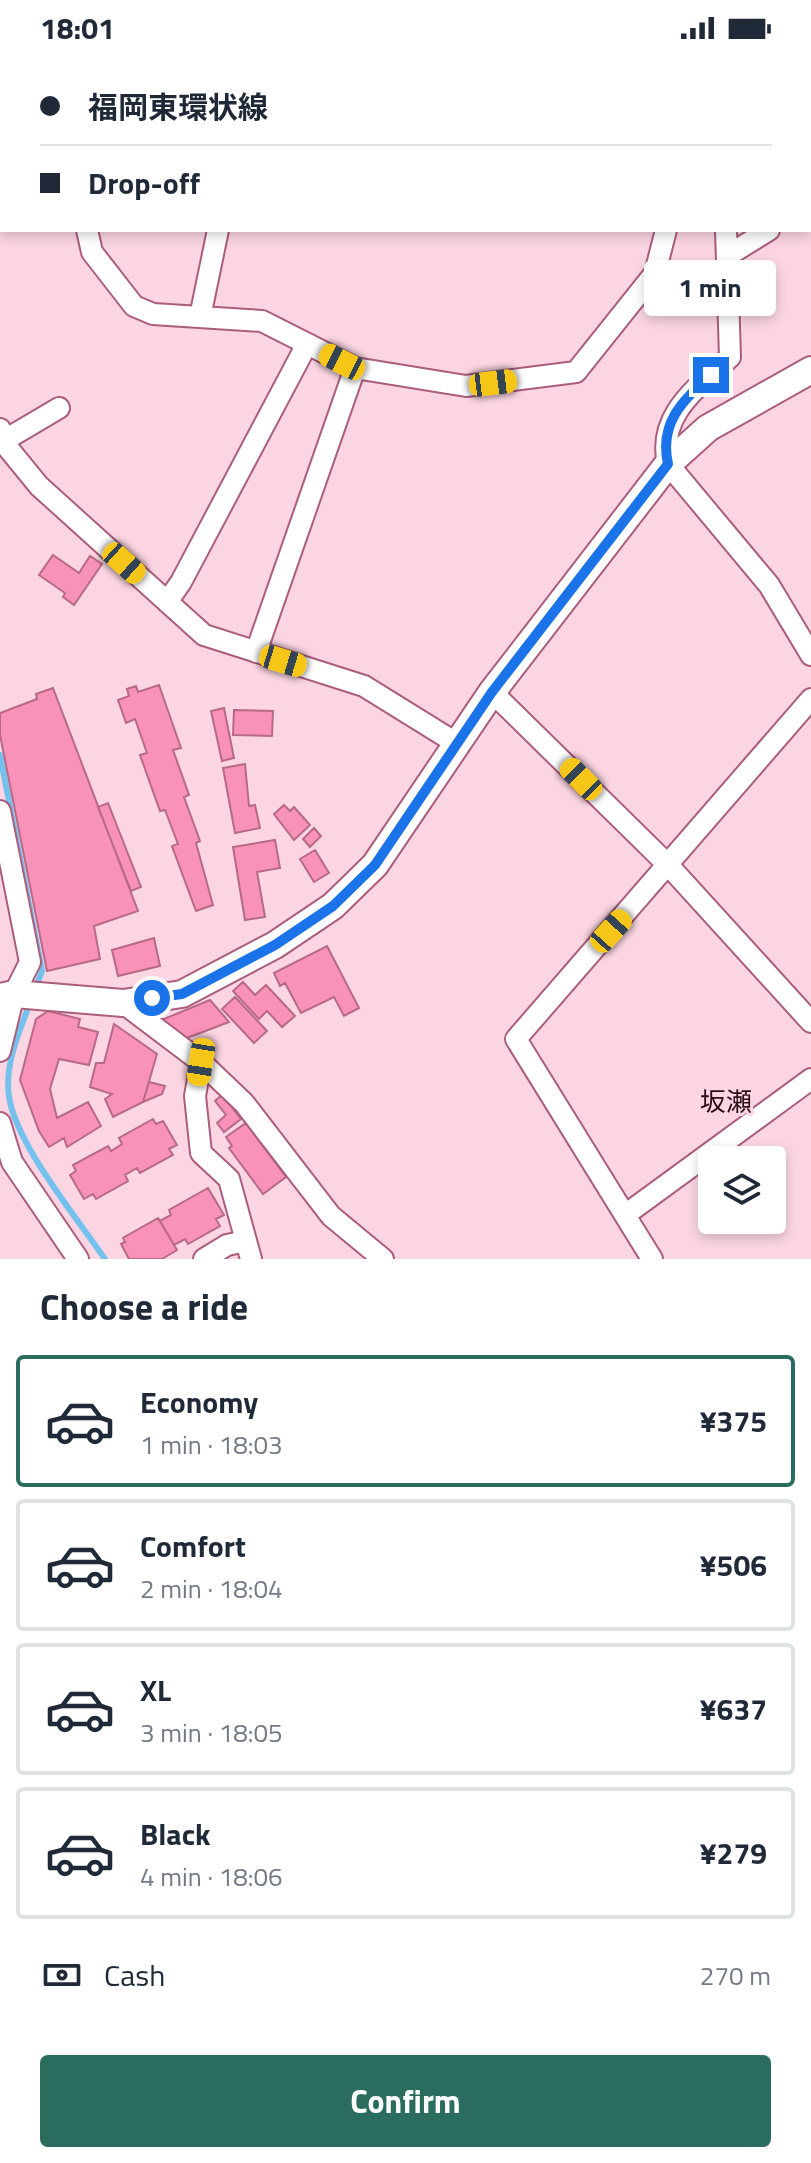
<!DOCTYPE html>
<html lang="en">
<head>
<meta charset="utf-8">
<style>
	:root { --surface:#fff; --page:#f2f2f3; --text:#1f2937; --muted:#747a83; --line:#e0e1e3; --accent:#2a6d5e }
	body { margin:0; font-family:"Titillium Web","Noto Sans JP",sans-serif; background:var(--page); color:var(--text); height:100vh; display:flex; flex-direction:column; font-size:30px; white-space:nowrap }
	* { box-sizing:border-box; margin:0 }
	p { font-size:26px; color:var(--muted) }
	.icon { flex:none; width:44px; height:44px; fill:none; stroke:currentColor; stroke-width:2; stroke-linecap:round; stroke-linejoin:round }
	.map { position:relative; height:1203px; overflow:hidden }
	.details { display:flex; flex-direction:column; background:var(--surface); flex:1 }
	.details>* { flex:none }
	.hud { position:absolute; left:0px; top:0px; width:812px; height:176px; box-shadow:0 4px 12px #0003; display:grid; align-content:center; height:176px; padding:0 40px; background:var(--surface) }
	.buttons { position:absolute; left:698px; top:1090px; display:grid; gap:16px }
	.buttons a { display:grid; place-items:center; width:88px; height:88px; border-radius:8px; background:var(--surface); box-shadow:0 4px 12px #0003; font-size:40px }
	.end { position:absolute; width:36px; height:36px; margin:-18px; border:10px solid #1a73e8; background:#fff; box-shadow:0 0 0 4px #fff }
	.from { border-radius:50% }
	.bubble { position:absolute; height:56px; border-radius:8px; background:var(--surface); box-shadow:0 4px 12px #0003; font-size:26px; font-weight:700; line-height:56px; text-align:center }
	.car { position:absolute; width:24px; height:48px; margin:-24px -12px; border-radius:10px; box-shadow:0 0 6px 2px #0007; background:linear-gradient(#f5c518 24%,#345 0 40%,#f5c518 0 76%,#345 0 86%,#f5c518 0) }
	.hud b { display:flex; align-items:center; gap:28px; height:76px; font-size:30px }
	.hud b+b { border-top:2px solid var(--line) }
	.hud i { width:20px; height:20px; background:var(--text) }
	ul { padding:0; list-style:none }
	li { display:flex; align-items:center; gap:24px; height:132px; margin:0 16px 12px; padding:0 24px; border:4px solid var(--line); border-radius:8px }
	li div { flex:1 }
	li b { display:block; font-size:30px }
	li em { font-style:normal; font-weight:700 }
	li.on { border-color:var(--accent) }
	li>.icon { width:72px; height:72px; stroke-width:1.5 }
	h2 { padding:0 40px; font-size:36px; line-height:96px }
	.pay { display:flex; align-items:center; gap:20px; height:88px; padding:0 40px; font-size:30px }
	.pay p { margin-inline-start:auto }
	.cta { display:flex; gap:16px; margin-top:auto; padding:16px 40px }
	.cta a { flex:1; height:92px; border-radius:8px; background:var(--accent); color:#fff; font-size:32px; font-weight:700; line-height:92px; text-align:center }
	.status { display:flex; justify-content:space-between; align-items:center; height:56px; padding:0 40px; background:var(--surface); direction:ltr }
	.status svg { height:22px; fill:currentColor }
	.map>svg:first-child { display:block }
</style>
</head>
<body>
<div class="status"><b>18:01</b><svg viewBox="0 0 49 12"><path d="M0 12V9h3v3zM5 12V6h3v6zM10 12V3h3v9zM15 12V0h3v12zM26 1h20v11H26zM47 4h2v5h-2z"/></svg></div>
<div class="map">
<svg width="811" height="1203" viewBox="0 0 811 1203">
	<rect width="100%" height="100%" fill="#fbd6e2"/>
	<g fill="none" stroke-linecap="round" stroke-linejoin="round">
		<!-- stream -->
		<path stroke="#75c1ee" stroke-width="6" d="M0 699 42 915 35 934
			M31 945C20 973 4 1009 9 1040 15 1087 77 1162 105 1203"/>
	</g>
	<!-- building -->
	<path fill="#f992b9" stroke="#b86987" stroke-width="2" d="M53 499 79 517 90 500 102 508 74 549 63 541 65 537 39 519Z
		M159 629 181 692 173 694 189 739 184 741 200 785 196 787 213 849 196 855 172 790 178 788 165 754 160 755 140 699 147 697 135 663 126 667 118 644 129 640 127 633 136 630 138 636Z
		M53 632 138 855 94 870 100 903 47 915 0 679V657L37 643 36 638Z
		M224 652 234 702 222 705 211 655Z
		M234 654 273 655 272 680 233 679Z
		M245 708 249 750 255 749 260 772 235 777 223 712Z
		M108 747 141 831 131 835 98 751Z
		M284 749 290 755 294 751 310 769 294 784 274 758Z
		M314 772 321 780 310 791 303 783Z
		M275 784 280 812 257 816 265 861 245 864 233 791Z
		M315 794 329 817 314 826 300 803Z
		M154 882 160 910 118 920 112 894Z
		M327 890 359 952 344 960 334 941 301 957 285 927 280 930 274 917Z
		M243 926 255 939 266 929 295 960 282 971 267 955 259 963 233 935Z
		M235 941 267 975 254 987 222 953Z
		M210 944 229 966 179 985 166 975 164 963Z
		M48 955 80 963 78 971 98 976 89 1009 59 1003 50 1033 57 1062 88 1046 101 1070 67 1091 64 1082 49 1091 39 1075 20 1024 36 963Z
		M114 968 157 998 143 1046 113 1061 105 1043 112 1038 90 1031 96 1007H104Z
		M149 1026 165 1030 162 1038 143 1046Z
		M222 1039 241 1063 224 1076 217 1067 226 1059 215 1045Z
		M153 1063 156 1068 163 1065 177 1089 169 1093 173 1099 140 1117 137 1112 125 1119 128 1125 96 1143 93 1138 84 1143 70 1119 76 1115 73 1109 108 1090 111 1095 122 1088 119 1082Z
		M246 1067 286 1121 263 1138 229 1092 232 1090 226 1081Z
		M208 1132 224 1159 216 1163 220 1170 188 1188 185 1183 174 1189 160 1165 171 1159 169 1154Z
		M158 1162 177 1194 162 1203H129L121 1188 125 1186 123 1182Z"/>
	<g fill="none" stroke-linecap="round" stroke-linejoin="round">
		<!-- minor casing -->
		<g stroke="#ab5d7b" stroke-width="24">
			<path id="minor" d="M721 0V2
				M96 2 103 0
				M254 2 255 0
				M386 2 389 0
				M664 2 669 0
				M0 31H2
				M810 150 811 149
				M87 174 92 196 134 250 153 258 262 265 355 312 466 330 576 316 655 217 666 174
				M726 174 730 301C697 332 657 359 668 408L769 529 811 599
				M727 200 769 174
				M200 261 218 174
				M0 373 8 392 39 430 204 579 364 630 456 687
				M5 384 59 352
				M167 546 181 526 307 288
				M256 596 355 312
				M492 636 669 810 811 966
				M0 755 30 906 14 938 0 995
				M123 947 201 1006 244 1047 331 1160 383 1203
				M201 1006 195 1040 201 1097 229 1123 251 1203
				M0 1067 12 1106 78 1203
				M625 1159 811 1023
				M204 1203 227 1189 246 1185
				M652 1203 516 983 811 643"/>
		</g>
		<!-- major casing -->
		<g stroke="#ab5d7b" stroke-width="30">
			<path id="major" d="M0 941 14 938 123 947 182 938 275 889 333 850 375 809 492 636 668 408 708 372 811 314"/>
		</g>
		<!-- minor -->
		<use href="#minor" stroke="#fff" stroke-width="20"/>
		<!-- major -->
		<use href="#major" stroke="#fff" stroke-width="26"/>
	</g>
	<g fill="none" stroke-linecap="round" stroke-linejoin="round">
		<!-- route -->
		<path stroke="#1a73e8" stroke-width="10" d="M152 942 182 938 275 889 333 850 375 809 492 636 668 408C659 367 682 345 711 319"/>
	</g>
	<g text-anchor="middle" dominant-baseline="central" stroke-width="6" stroke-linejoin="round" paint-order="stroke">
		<!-- quarter labels -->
		<g font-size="26" fill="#2a0b18" stroke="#fbd6e2">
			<text x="726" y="1045">坂瀬</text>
		</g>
	</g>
</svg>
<div class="buttons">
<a><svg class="icon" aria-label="layers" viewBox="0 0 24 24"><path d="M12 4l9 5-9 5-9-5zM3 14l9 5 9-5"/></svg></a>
</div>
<i class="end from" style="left:152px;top:942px"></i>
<i class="end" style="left:711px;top:319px"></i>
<div class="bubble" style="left:644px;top:204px;width:132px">1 min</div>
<i class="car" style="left:342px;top:306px;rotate:297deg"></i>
<i class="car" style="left:493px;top:327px;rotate:83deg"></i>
<i class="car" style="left:124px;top:507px;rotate:132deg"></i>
<i class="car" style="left:283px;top:605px;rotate:107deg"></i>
<i class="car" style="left:581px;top:723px;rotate:315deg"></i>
<i class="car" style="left:611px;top:875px;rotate:42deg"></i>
<i class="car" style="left:201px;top:1006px;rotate:189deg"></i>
<div class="hud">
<b><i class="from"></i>福岡東環状線</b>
<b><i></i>Drop-off</b>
</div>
</div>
<section class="details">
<h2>Choose a ride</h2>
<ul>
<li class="on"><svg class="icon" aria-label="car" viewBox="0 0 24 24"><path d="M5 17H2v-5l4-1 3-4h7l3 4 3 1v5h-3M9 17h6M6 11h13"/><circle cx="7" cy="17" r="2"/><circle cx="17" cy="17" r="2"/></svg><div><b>Economy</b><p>1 min · 18:03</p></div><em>¥375</em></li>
<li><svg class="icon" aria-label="car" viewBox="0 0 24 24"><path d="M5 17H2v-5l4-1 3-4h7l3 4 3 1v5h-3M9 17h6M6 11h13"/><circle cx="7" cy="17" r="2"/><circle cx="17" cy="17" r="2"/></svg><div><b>Comfort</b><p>2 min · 18:04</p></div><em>¥506</em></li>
<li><svg class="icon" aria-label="car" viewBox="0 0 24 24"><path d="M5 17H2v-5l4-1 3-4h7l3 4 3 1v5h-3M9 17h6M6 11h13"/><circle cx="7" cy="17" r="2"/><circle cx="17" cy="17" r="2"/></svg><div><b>XL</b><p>3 min · 18:05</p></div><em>¥637</em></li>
<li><svg class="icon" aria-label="car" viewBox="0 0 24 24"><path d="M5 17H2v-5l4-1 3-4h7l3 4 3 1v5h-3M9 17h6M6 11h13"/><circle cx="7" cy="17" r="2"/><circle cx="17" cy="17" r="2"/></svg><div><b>Black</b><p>4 min · 18:06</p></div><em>¥279</em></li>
</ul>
<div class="pay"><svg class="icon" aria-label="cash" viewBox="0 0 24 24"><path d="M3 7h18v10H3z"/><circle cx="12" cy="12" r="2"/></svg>Cash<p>270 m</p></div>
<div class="cta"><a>Confirm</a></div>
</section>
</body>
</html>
